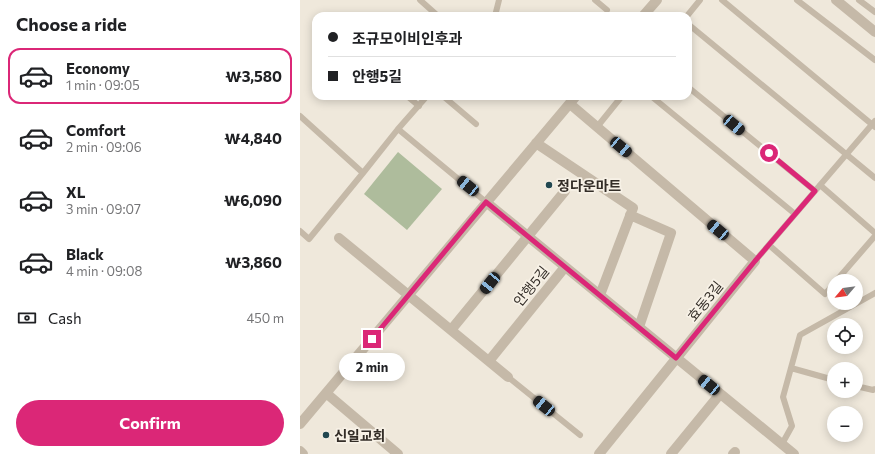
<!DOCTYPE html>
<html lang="en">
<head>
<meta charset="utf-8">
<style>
	:root { --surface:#fff; --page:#f6f6f6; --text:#202124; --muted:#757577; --line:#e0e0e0; --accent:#db2777 }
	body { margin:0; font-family:Commissioner,"Noto Sans KR",sans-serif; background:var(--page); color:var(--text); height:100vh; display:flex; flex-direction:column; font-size:15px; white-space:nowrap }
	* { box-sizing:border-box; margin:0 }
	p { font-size:13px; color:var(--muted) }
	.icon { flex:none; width:22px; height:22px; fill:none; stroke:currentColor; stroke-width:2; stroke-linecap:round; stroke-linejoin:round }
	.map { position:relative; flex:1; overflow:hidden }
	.details { display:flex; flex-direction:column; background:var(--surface); width:300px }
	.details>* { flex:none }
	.top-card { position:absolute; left:12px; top:12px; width:380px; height:88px; border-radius:12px; box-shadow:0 2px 10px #0003; display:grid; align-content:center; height:88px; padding:0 16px; background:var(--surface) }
	.needle { width:26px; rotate:241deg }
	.tools { position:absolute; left:527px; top:274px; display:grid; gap:8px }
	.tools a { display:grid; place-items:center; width:36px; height:36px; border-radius:50%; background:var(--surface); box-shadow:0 2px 10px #0003; font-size:20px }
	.end { position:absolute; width:18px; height:18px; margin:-9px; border:5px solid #db2777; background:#fff; box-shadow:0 0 0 2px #fff }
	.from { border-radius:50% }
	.bubble { position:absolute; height:28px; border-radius:14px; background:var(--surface); box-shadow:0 2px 10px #0003; font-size:13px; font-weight:700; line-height:28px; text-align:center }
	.car { position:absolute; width:12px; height:24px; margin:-12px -6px; border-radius:5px; box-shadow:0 0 3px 1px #0007; background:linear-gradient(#222 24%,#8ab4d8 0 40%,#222 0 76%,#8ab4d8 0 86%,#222 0) }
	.top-card b { display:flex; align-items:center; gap:14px; height:38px; font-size:15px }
	.top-card b+b { border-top:1px solid var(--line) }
	.top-card i { width:10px; height:10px; background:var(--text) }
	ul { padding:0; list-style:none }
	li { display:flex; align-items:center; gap:12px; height:56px; margin:0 8px 6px; padding:0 8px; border:2px solid transparent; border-radius:12px }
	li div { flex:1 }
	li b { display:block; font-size:15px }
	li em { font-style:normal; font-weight:700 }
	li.current { border-color:var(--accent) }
	li>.icon { width:36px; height:36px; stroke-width:1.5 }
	h2 { padding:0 16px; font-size:18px; line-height:48px }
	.pay { display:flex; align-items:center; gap:10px; height:44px; padding:0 16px; font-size:15px }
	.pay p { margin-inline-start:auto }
	.cta { display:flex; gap:8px; margin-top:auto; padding:8px 16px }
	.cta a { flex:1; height:46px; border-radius:24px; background:var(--accent); color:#fff; font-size:16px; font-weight:700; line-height:46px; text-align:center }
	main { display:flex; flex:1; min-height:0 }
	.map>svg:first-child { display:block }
</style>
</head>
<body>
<main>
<section class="details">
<h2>Choose a ride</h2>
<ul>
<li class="current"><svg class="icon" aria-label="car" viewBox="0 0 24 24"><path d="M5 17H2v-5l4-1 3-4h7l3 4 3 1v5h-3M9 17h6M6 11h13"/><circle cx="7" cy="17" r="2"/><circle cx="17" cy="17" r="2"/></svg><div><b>Economy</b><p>1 min · 09:05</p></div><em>₩3,580</em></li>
<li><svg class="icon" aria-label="car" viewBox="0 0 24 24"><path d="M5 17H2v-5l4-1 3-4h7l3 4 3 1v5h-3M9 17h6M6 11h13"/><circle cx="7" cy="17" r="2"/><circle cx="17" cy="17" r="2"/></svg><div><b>Comfort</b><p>2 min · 09:06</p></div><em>₩4,840</em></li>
<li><svg class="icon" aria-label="car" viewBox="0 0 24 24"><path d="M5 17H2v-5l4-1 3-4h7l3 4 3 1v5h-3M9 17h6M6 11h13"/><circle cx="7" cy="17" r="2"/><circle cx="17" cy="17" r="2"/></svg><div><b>XL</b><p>3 min · 09:07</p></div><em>₩6,090</em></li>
<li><svg class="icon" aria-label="car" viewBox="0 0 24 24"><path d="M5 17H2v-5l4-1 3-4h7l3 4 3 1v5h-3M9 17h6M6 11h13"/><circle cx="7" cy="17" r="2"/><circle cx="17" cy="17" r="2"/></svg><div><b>Black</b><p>4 min · 09:08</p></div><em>₩3,860</em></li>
</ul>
<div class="pay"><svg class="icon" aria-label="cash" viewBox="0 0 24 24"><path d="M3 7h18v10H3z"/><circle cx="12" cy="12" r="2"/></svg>Cash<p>450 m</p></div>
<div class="cta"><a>Confirm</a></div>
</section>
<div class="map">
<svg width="575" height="454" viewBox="0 0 575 454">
	<rect width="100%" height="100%" fill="#efe8db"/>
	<!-- green -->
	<path fill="#aebc9c" d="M98 152 142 189 107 230 64 194Z"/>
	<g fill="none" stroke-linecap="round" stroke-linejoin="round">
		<!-- lane -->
		<path stroke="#c5b9a8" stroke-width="6" d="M120 0 138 16
			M295 0 307 10
			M422 0 575 127
			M497 0 575 60
			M559 0 575 12
			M195 16 199 0
			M387 16 400 0
			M388 24 575 178
			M388 87 515 191
			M107 96 119 106
			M143 96 176 124
			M351 96 495 214
			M0 116 63 173
			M297 127 322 96
			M98 129 186 202
			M520 185 575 233
			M0 231 9 239 63 173 98 129 127 96
			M469 245 525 294 534 284
			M455 261 575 121
			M536 281 575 236
			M491 368 534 380
			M208 377 280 435
			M556 386 573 390 575 389
			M482 444 492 426 483 397 500 335 575 293"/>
		<!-- street -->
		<path stroke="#c5b9a8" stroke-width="10" d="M536 0 575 32
			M343 16 357 0
			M270 104 455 261 299 454
			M236 143 333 208 300 295
			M186 202 494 454
			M330 215 371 233 339 327
			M39 238 208 377
			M151 330 265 191
			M189 361 265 267
			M26 393 98 454
			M0 424 276 96
			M0 451 3 454
			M371 454 420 394
			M433 454 435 452"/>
	</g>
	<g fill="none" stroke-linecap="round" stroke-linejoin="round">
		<!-- route -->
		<path stroke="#db2777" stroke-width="5" d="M72 339 186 202 376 358 455 261 515 191 469 153"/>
	</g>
	<!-- markers -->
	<g fill="#214750" stroke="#f7f1e6" stroke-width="1.5">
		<circle cx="249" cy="185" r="4"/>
		<circle cx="26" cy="435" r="4"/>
	</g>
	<g text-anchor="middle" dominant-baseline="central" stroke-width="3.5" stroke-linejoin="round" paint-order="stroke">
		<!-- poi labels -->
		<g font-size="14" font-weight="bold" fill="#332d27" stroke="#f7f1e6" text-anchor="start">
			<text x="257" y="185">정다운마트</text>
			<text x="34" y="435">신일교회</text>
		</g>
		<!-- street labels -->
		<g font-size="14" fill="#332d27" stroke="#f7f1e6">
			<text transform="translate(231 286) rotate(-51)">안행5길</text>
			<text transform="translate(405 301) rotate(-51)">효동3길</text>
		</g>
	</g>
</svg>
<div class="tools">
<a><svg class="needle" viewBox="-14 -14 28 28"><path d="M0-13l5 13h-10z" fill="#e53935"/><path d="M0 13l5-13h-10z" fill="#757577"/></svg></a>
<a><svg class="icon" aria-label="locate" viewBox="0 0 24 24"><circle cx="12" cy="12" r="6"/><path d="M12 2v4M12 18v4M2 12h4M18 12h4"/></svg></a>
<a>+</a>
<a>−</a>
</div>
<i class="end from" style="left:469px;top:153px"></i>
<i class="end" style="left:72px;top:339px"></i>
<div class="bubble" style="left:39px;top:353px;width:66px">2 min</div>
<i class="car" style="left:434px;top:125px;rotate:130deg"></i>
<i class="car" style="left:321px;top:147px;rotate:130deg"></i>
<i class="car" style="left:168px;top:186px;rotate:309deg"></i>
<i class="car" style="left:418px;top:230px;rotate:310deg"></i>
<i class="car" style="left:190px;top:283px;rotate:219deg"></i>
<i class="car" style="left:409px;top:385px;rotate:309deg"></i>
<i class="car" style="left:244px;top:406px;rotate:309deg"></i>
<div class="top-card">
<b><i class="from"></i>조규모이비인후과</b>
<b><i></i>안행5길</b>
</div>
</div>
</main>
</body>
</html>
